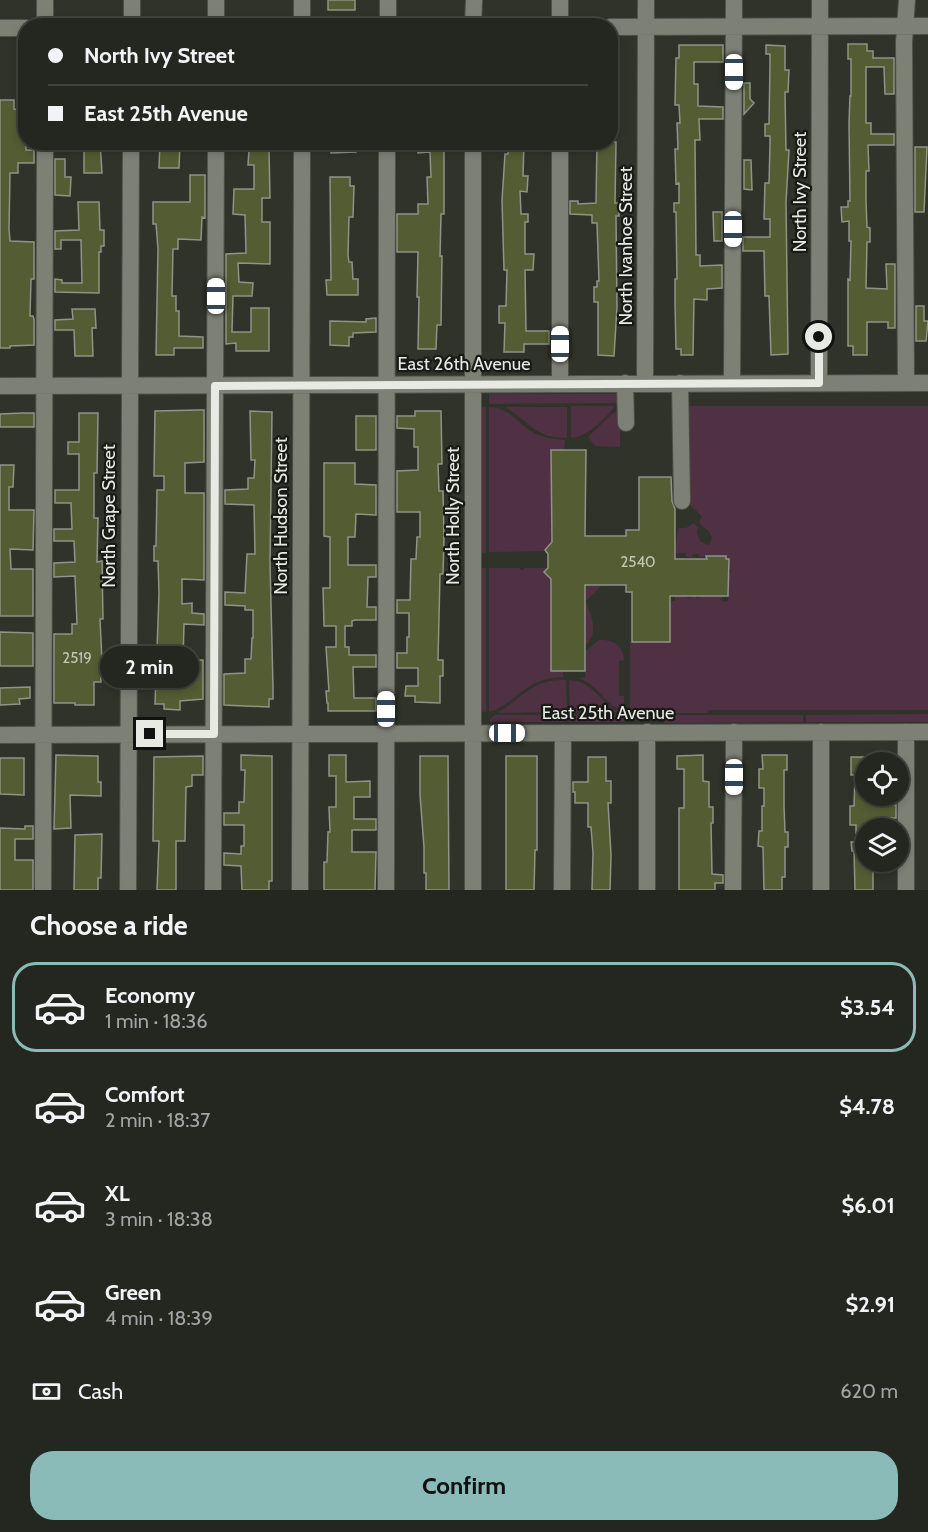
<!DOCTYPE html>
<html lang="en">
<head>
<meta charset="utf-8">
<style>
	:root { --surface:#242620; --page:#30322d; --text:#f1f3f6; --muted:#a3a5a5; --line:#41433e; --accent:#8bbbb9 }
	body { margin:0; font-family:Cabin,sans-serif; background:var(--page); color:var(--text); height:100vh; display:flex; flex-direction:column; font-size:22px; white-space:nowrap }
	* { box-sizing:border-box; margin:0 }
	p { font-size:20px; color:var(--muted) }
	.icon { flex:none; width:33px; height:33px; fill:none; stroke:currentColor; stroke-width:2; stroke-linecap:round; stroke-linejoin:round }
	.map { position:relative; height:890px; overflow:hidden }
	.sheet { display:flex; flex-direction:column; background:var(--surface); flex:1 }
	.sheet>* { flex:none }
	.banner { position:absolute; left:18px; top:18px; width:600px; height:132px; border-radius:24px; box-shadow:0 3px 9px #0003,0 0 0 2px var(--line); display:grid; align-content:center; height:132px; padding:0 30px; background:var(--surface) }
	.fabs { position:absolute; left:855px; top:752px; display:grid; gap:12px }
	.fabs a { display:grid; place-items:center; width:54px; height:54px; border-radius:50%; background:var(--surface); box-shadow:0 3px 9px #0003,0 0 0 2px var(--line); font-size:30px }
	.end { position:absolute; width:27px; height:27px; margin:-14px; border:8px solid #e7e9e3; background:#111; box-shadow:0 0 0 3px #111 }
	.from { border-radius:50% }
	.bubble { position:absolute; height:42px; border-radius:21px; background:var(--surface); box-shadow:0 3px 9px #0003,0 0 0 2px var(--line); font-size:20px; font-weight:700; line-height:42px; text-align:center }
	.car { position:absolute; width:18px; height:36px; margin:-18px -9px; border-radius:8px; box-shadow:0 0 4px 2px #0007; background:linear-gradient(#fff 24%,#345 0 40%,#fff 0 76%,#345 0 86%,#fff 0) }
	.banner b { display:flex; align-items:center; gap:21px; height:57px; font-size:22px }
	.banner b+b { border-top:2px solid var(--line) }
	.banner i { width:15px; height:15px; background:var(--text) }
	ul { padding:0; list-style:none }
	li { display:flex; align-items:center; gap:18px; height:90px; margin:0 12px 9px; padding:0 18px; border:3px solid transparent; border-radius:24px }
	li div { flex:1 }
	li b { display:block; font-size:22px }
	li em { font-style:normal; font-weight:700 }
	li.on { border-color:var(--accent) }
	li>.icon { width:54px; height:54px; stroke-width:1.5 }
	h2 { padding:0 30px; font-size:27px; line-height:72px }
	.pay { display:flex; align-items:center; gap:15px; height:66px; padding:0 30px; font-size:22px }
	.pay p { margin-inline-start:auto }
	.cta { display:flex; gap:12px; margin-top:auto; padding:12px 30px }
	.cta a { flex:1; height:69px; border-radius:24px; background:var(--accent); color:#111; font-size:24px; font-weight:700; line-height:69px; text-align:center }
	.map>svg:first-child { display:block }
</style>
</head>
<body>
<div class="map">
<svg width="928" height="890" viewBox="0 0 928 890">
	<rect width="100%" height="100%" fill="#30332a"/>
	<!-- green -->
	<path fill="#503143" d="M489 394H618L620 403 489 404Z
		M571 406H615C605 419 588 437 571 438Z
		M683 406H928V710H708L707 713H630V642H670V601H675V596H687V598H692V596H696V598H700L701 596H722V602L728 601 729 573H731V569H729L726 556 699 557V554H693L692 557H686V553H675L678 528H686L694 523 698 528 697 533 700 541 707 545 710 544 712 538C710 529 703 529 699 522L702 516 688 503Z
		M481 407H486V553H480Z
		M489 407C510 407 518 425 536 434 545 438 555 439 565 440L564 450 551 451 552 545 546 548V551L489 552Z
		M505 407H567V438C533 438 530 421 505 407Z
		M620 410V447L595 446 588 437 612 414Z
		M480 568H486V712L480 711Z
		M489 568H520V570H524V568H548L545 570 548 576H551V671H563V677C525 677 518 703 489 712Z
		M585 585 601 586 586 601C591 617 600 633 585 645Z
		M599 640C613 639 624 646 624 660L619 661V696H624V710C606 708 599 684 578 678H585V651Z
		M566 680 567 712 497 713C524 698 530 679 566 680Z
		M569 680C593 681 600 702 618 712H570Z
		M928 714V722H806V715Z
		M495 715H566V722H490V719Z
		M569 715H624L628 718 625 722H569Z
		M663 715H803V722L664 723Z"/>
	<!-- building -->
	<path fill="#535c32" stroke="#909388" stroke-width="1.5" d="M328 0H355V10H328Z
		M848 44H867V51H873V58H894V94H885L884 67H866V123H871V134H894V145H868L869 171H866V201L867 227 870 228V242H867L866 288 887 289 886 264H895V328H888V322H867V355H853V346H848V279L850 280 851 241H849V221L842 222 841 207H848V201H850L849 123 850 96H851V59H848Z
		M679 45H723V62H694V84H698V106L723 107V119H699L700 140H695L696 255H700V266L722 265V288L707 289V300L694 299 693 355H681V349H676L675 303V279H677L676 212H674V203H679V183L676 184 675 149H678L677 123H680L679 105H675L676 58H679Z
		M766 45 785 46V70H789L788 92H785L786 150H789L786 202 788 354 771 355 769 296H765L764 251H743V237H770V219H764L765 183H769L770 145V136H765V124H769L770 66V54H766Z
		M744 83H750V99L754 103 744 114Z
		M0 100H14V109L26 110V150H34V163H18V173H10L9 229 10 241 34 242V279H31L30 316H33L34 319V345L10 346V348H0Z
		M84 142H100L102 173H84Z
		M160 142H180L179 168H159Z
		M331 142H356V152L331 153Z
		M417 142H444V214H441L440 256H442L441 325H437L436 349H418L419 297H417L418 252H397V214H418V204H428L427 177H431L430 152 418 153Z
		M508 142 524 143 523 176H528L527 192 520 191 521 214H528V222H525V254H534L533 270H525L526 331H549V344H524V352H504L505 323H499V306H506L507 270H504L502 200 505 154H508Z
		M597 142H616L615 203H619V216H616L617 307 614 356 598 355V302H594V287H597V281H599L597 223H592V215L570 214V201H578V204L596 203Z
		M915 147H927L924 212H915Z
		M249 150H269L270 198H262V222H270V264L238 263 239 282 253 283 252 296H233L232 332H251V308H269V351H236V343L226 344V254L246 253 245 215 233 214 234 189H254V165H248Z
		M55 159H65V177H71L70 196 55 195Z
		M744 160H751L752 190 744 189Z
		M190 175H205V218L202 217 201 240 178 239V249H173L172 296H176V311H179V336L203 337V348H174V355H156L158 249 156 224H153V202H190Z
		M330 177H350V186H354L353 217H349L348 255 349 262H352L353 279H358V295H327L326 280H331Z
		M78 202H99L100 230H104V246H101V252H99V293L55 292V279L62 280V283H82L81 240H61V249H55V231L79 230Z
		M713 212H722V241H714Z
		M916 306H924V321H928L926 341H916Z
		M72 309H95L96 328H92L93 356H75L74 330H55V320L73 319Z
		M376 318V332L353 333V337H349V346L330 345V321L366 322V319Z
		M199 410H204V462L185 463V493H204V580L182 579V604L192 603V613L204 614V625L184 624 183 660H203V699L180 701V710L164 709V704H155L159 594 158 561H154V546H156L157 490H164V476H154L155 411Z
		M250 411 272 412 270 563 273 687V699H269V707L224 705V674L245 673V659H251L252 638H253V610H245V606L225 605V592L245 593 247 554H255L254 505 225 504V490L248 489V478H254L255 460H251Z
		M415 411H441L442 464H438L439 491H443L444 538 443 574H440L438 660H443V676H440V703L415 702V696H405L406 686H418V668H397V653H407V637H409V613H397V600H410L411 559H416L417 537H420V512H397V471L418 470V447H414V429L397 428V416H415Z
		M23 413H34V427H0V414Z
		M79 413H98L97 473H94V518H98L97 562 102 561 103 619H100L102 661H100L101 682H94V705H75V703H54V634H72V624H77L75 576 54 577V563L75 562 74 541H54V529H72L71 503H55V490H79V454H68V442H79Z
		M356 416H376V450H356Z
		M551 450H586L585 536H626V530H639V477H671L672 501 675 509V559H707L706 556H726V559H729L728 596H670V642H632V592H626V585H585V671H551V579L544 572 548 568V554L545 550 552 542Z
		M324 463H355V484L376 485V515L356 514 355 537H348V565H376V577H368L367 607H376V620H355L352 621V626H345V647H349V655H376V667H353L354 698H376V711H328V703H327L326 691H329L326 647H336V626H324L323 588H330V537L324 536Z
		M0 465H14L13 487H9V510H34L33 550 10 549 11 569H33V616H0Z
		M0 632 33 633V666H0Z
		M30 687V698L19 699 20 704 0 705V688Z
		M56 755 98 756V782H101V796L70 795 71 828 54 829Z
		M241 755 272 756V881H269V890H242L241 866 224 865V853L241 854V846H244V825H224V813H239V802H244L245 770H241Z
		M329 755H346V782L370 781V797H354V819H376V830H352V852H376L375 890H324V862H327L328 832H330L329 807H336V776H329Z
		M703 755V781L709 782V807H713V823H711L712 874 723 875V883H715V890H679V808H684V769H677V756Z
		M762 755H787V770H784V806L785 832H788V847H785V877H782V890H764L763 847 758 846 759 831H762V806H764V788H759V769H763Z
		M203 756V775H192V786L186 787 185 841H176V890H157L159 841H153L154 757Z
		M420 756H448L449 890H426V873H424V847L420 795Z
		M506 756H537V850H535L534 890H506Z
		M588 757H606V781H611V803H608L611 855 610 890H592L593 853 591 827H588V803H575V792H573V782H588Z
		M851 757H866V795H873L872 805H896V818H878V825H866V861H873V890H855L854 851H852L851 842H856V825H850V806H854L855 775H851Z
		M0 758H24V795L0 794Z
		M25 826H33V839H15V860H33V890H0V828L25 829Z
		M102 834 101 878H98V890H74L75 835Z"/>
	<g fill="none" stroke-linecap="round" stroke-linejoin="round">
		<!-- minor casing -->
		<g stroke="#4e5148" stroke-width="18">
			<path id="minor" d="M45 26V0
				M132 26V0
				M216 26V0
				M302 26V0
				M388 26V0
				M473 26 474 0
				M560 26V0
				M610 27 928 26
				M0 28H26
				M473 142V890
				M560 142V383
				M625 383 626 423
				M645 383 646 0
				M680 383 682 501
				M732 383 734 0
				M819 383 820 0
				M906 383 904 42 907 0
				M0 386 928 383
				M647 732V890
				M821 732V890
				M0 735 928 732
				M43 890 45 142
				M128 890 131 142
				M213 890 216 142
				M300 890 302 142
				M386 890 387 142
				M562 890 563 733
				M733 890 734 732
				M906 890V732"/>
		</g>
		<!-- minor -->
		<use href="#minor" stroke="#7d8075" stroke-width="16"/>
	</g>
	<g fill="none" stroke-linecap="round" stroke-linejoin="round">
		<!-- route -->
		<path stroke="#e7e9e3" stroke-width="8" d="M150 734H214L215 386 819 383V337"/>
	</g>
	<g text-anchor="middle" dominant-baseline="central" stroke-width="4.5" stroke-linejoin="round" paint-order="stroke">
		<!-- number labels -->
		<g font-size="15" fill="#c2c6b7">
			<text x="638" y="562">2540</text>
			<text x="77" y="658">2519</text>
		</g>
		<!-- street labels -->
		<g font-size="18" fill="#e7e9e3" stroke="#191a16">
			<text transform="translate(800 192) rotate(-90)">North Ivy Street</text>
			<text transform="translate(626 246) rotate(-90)">North Ivanhoe Street</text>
			<text x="464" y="364">East 26th Avenue</text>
			<text transform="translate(109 516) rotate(-90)">North Grape Street</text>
			<text transform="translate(281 516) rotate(-90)">North Hudson Street</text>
			<text transform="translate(453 516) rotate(-90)">North Holly Street</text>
			<text x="608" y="713">East 25th Avenue</text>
		</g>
	</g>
</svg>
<div class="fabs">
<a><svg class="icon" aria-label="locate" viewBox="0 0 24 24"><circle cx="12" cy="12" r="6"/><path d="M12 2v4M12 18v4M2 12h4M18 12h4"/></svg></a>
<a><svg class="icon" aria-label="layers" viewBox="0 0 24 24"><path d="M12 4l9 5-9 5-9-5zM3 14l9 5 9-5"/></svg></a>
</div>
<i class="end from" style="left:819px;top:337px"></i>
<i class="end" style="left:150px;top:734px"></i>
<div class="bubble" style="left:100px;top:646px;width:99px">2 min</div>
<i class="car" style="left:734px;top:72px;rotate:180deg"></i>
<i class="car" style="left:733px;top:229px;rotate:180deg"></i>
<i class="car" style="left:216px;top:296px;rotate:0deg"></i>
<i class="car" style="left:560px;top:344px;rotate:0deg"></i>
<i class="car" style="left:386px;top:709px;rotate:0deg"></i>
<i class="car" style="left:507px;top:733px;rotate:90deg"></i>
<i class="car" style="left:734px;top:777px;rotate:180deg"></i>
<div class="banner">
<b><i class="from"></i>North Ivy Street</b>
<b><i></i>East 25th Avenue</b>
</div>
</div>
<section class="sheet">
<h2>Choose a ride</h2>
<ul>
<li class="on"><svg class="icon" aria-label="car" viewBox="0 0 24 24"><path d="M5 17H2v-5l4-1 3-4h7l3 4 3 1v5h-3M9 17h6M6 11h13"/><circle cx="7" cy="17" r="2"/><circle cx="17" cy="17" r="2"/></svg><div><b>Economy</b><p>1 min · 18:36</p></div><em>$3.54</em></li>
<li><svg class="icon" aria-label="car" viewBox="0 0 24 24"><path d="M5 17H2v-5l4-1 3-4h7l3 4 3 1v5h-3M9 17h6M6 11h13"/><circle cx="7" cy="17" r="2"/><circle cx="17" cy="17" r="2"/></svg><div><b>Comfort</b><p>2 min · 18:37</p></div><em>$4.78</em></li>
<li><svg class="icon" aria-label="car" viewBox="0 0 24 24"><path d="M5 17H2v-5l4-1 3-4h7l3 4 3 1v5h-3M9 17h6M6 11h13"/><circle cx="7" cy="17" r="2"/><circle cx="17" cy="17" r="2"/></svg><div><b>XL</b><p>3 min · 18:38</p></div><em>$6.01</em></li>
<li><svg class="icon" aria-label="car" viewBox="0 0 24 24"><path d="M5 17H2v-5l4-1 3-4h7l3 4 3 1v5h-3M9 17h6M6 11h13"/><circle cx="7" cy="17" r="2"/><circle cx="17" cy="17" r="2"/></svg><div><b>Green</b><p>4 min · 18:39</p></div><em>$2.91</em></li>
</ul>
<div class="pay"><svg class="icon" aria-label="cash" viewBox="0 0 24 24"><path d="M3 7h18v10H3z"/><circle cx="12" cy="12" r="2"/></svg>Cash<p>620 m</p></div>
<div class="cta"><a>Confirm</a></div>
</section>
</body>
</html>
